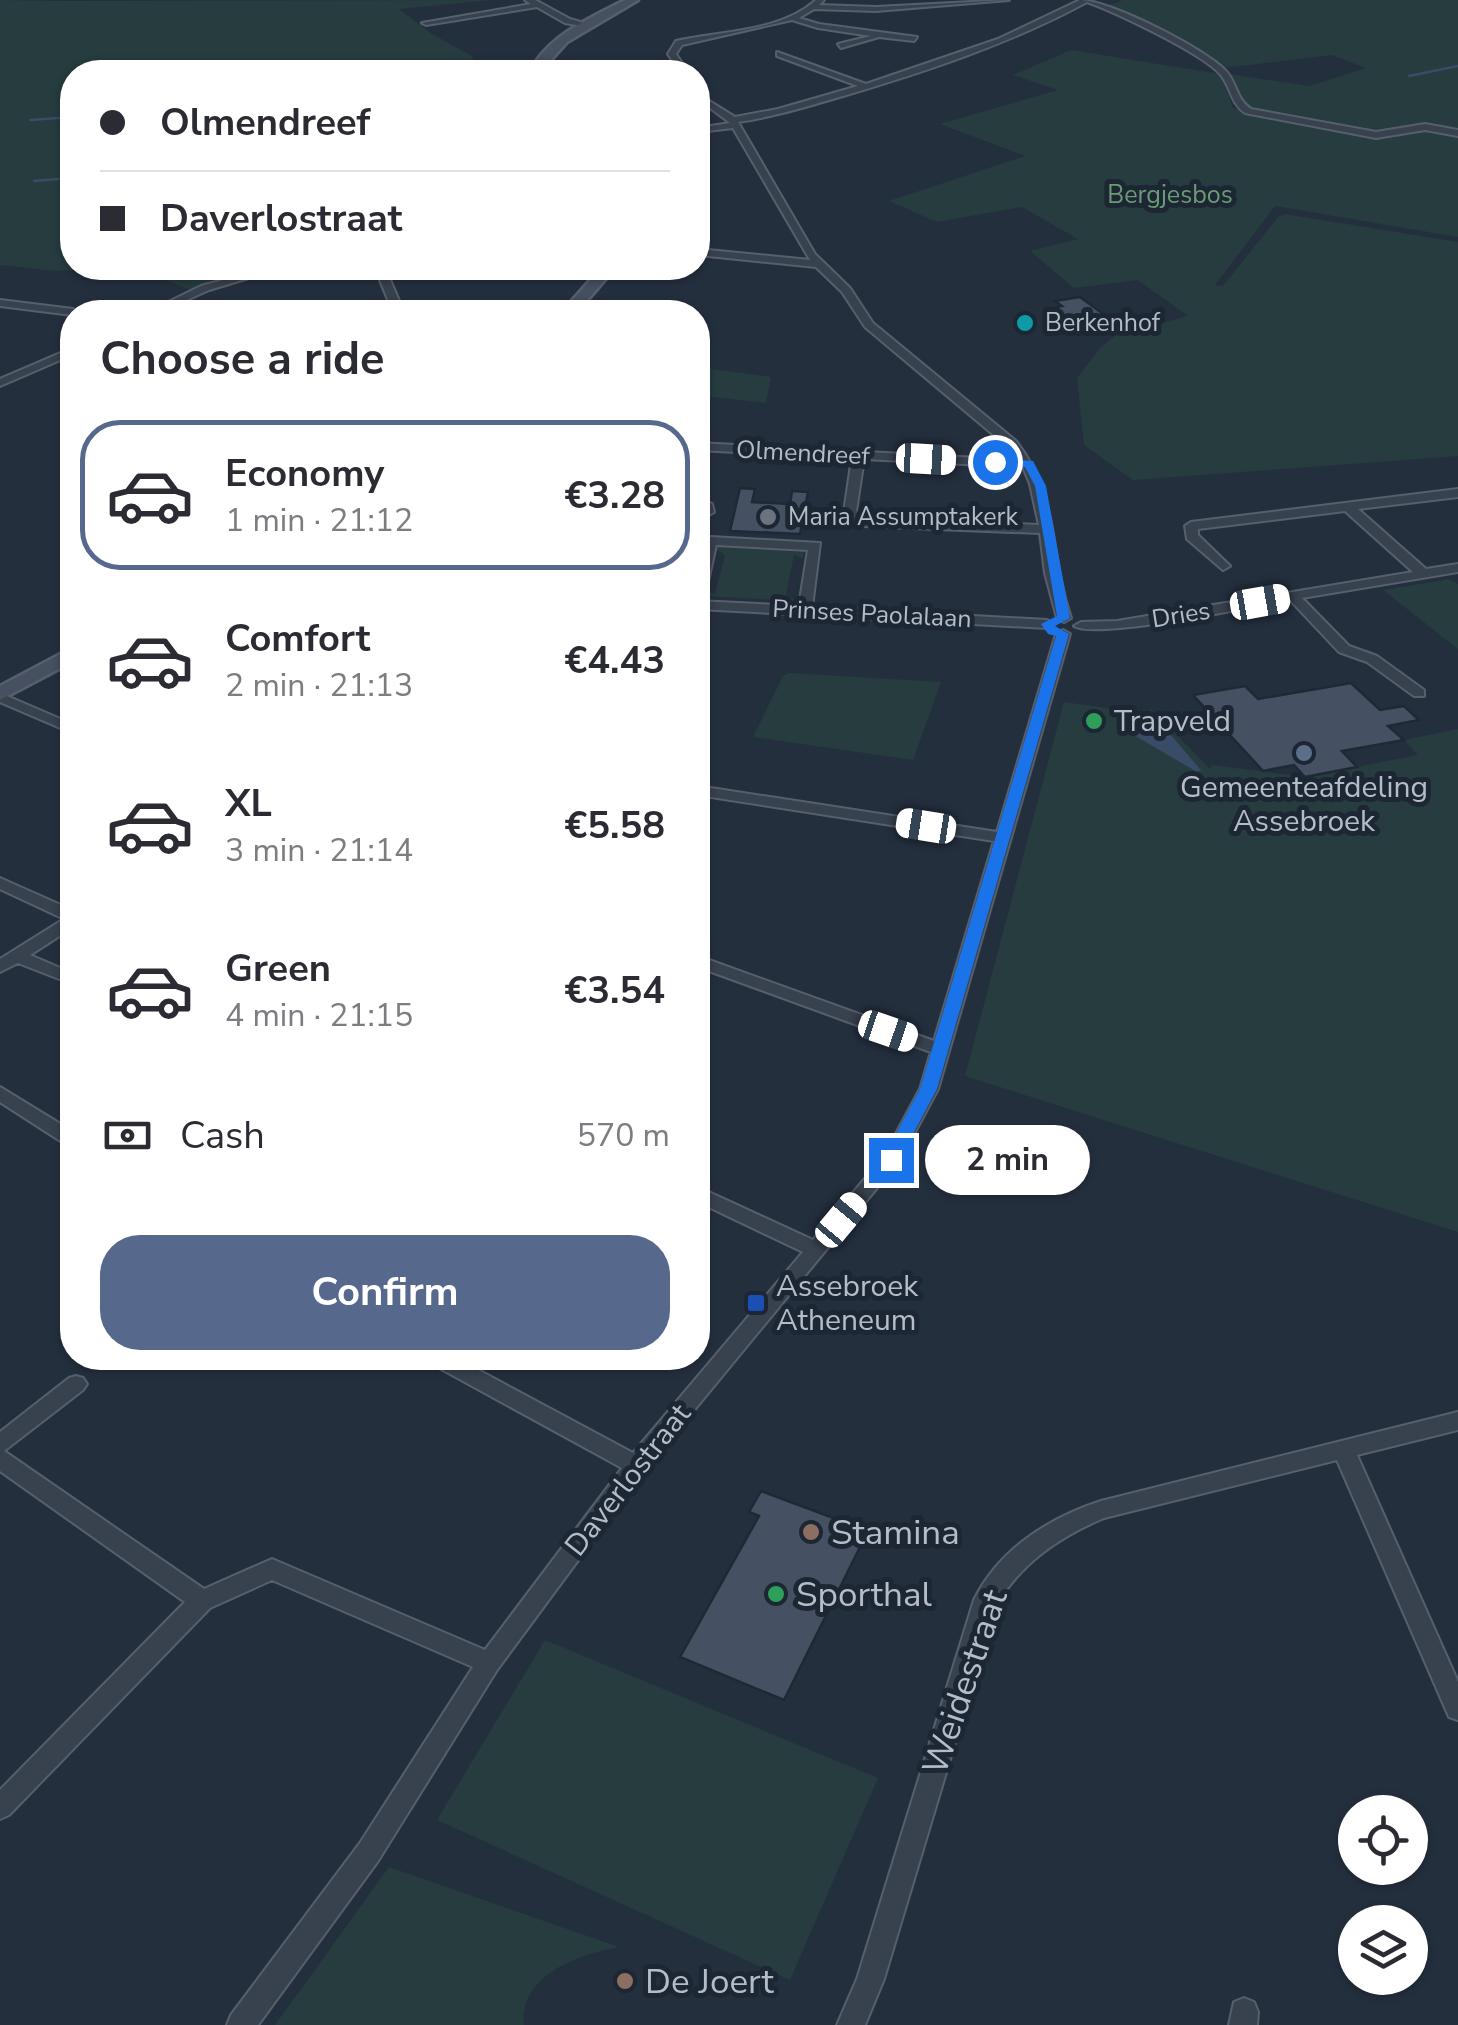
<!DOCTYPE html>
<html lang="en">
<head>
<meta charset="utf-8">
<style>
	:root { --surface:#fff; --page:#f7f7f7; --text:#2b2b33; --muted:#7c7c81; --line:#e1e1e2; --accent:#56698c }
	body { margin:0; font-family:"Nunito Sans",sans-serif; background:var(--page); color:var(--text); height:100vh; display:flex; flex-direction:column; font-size:38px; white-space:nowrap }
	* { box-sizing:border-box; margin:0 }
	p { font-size:32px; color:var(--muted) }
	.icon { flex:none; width:55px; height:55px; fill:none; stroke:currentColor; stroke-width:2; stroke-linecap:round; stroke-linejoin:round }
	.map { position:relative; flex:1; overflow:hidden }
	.drawer { position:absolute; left:60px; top:300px; width:650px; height:1070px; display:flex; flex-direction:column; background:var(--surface); border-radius:40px; box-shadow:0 2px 8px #0004 }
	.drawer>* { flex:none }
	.hud { position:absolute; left:60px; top:60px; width:650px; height:220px; border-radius:40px; box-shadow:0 2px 8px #0004; display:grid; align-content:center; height:220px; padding:0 40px; background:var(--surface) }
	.fabs { position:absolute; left:1338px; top:1795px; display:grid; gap:20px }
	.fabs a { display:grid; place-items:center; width:90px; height:90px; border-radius:50%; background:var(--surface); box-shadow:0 2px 8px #0004; font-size:50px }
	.end { position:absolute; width:45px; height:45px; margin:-22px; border:12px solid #1a73e8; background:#fff; box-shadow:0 0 0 5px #fff }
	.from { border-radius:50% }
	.bubble { position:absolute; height:70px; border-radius:35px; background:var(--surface); box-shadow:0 2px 8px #0004; font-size:32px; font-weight:700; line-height:70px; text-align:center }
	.car { position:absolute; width:30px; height:60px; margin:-30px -15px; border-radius:12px; box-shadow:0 0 8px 2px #0007; background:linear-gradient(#fff 24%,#345 0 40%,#fff 0 76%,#345 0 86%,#fff 0) }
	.hud b { display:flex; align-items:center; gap:35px; height:95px; font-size:38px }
	.hud b+b { border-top:2px solid var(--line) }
	.hud i { width:25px; height:25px; background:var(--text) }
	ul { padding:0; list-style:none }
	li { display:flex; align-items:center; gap:30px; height:150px; margin:0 20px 15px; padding:0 20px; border:5px solid transparent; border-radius:40px }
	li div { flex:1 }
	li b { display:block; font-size:38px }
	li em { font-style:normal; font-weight:700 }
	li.on { border-color:var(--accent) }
	li>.icon { width:90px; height:90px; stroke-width:1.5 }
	h2 { padding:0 40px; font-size:45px; line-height:120px }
	.pay { display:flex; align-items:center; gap:25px; height:110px; padding:0 40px; font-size:38px }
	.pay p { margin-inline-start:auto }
	.button { display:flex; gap:20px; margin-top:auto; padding:20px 40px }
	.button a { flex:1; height:115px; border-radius:40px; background:var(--accent); color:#fff; font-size:40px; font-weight:700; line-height:115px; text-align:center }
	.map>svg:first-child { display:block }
</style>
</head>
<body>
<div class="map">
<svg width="1458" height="2025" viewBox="0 0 1458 2025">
	<rect width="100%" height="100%" fill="#242f3e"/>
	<!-- green -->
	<path fill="#263c3f" d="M0 0 64 1 491 0 399 9 432 34 472 56 475 62 373 68 374 72H72V268H112L56 271 0 265Z
		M1123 0H1458V132L1419 124 1458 135V237L1275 206 1215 285 1223 286 1278 217 1285 214 1458 242V456L1133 480 1084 445 1077 378 1100 348 1116 335 1188 316 1138 280 1074 288 1030 251 1078 239 1022 207 937 222 889 201 1025 156 940 124 1058 90 1013 75 1071 50 1220 74 1233 108 1253 114 1242 105 1229 74 1309 86 1366 68 1332 55 1223 68 1109 5Z
		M137 268H267L193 291Z
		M698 367 771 377 766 403 706 396 708 388 698 381Z
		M720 546 804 552 803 559 794 555 786 594 796 601 705 596 706 590 715 594 725 555 716 549Z
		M1450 579 1458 584V649L1383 590Z
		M789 673 941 682 913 760 753 737 783 676Z
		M1064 702 1148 714 1150 708 1210 769 1212 765 1305 777 1418 755 1404 740 1458 729V1232L965 1076Z
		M545 1640 878 1778 790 1980 437 1820Z
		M389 1867 619 1947C581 1954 519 1974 524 2025H275Z"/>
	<!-- water -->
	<path fill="#394c67" d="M1150 716 1156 718 1201 770 1197 772 1132 734 1133 718Z"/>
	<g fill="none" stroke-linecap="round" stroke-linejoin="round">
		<!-- stream -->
		<path stroke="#394c67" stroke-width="2.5" d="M1409 76 1458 66
			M30 120 72 117
			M34 181 72 178"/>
	</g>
	<!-- building -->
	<path fill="#455162" stroke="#1f2835" stroke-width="2.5" d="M1080 297 1106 316 1097 317 1108 325 1075 330 1053 314 1059 313 1052 308 1062 306 1055 301Z
		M740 488 755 489 752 502 790 504 792 491 808 492 800 534 730 531Z
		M1351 683 1380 710 1404 706 1419 720 1388 726 1404 740 1342 751 1357 767 1305 777 1294 765 1263 771 1193 695 1245 686 1258 699Z
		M761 1491 868 1531 784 1700 680 1657 759 1516 749 1512Z"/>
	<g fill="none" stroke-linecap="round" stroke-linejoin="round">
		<!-- minor casing -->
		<g stroke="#565f6c" stroke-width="4">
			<path id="minor" d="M525 0H535L570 19 591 25 587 27 565 23 537 7 426 25 422 23 531 4Z
				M816 0H824L819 5 876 7 1009 0 876 11 814 9 799 18 819 24 917 37 914 41 879 37 841 48 838 44 871 36 818 28 792 20 682 45 676 54 688 72H680L668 54 676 41C721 31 781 32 816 0Z
				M1080 0C1109 0 1206 49 1226 71 1237 83 1236 99 1251 109L1376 132 1425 124 1458 130V136L1425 130 1376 138 1245 113C1230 102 1231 87 1220 74 1202 53 1115 12 1087 2 1009 44 927 71 843 96 808 106 774 117 738 122L815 254 850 288 873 323 1016 441C1061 500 1048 551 1071 618L1064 622 1057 618 1045 573 1040 533 862 526 844 512 852 458 698 450V443L1018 460 1008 447 865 327 842 292 816 267 698 255V249L810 260 733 128 698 132V128L730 123 698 99V94L735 117 778 109 858 86 777 56V52L866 84 998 39ZM864 459 1023 467 1030 484 1039 525 865 518 856 511Z
				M268 268H282L209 290 160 312H148L201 286Z
				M375 268H385L400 303H421L424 312H414L413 308 393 312Z
				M0 300 73 309 78 312H72V315L0 306Z
				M72 348V355L0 386V379Z
				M1458 489V497L1358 509 1426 569 1458 564V572L1302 598 1349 646 1377 656 1424 690V696H1414L1367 662 1339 652 1290 600C1254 606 1097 640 1074 626L1081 622 1117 621 1413 572 1345 511 1198 529V535L1230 566 1223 570 1187 539 1185 526 1191 522Z
				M698 497 712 504 714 512 698 521V512L702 509 698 506Z
				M711 537 820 543 812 607 1047 620 1054 624 1047 628 698 609V601L799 606 808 550 716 545 705 595 698 599V570L705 541Z
				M1063 630 1070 634 938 1089 900 1160 644 1471 497 1670 378 1861 258 2025H227L231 2015 360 1843 473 1667 272 1580 210 1608 9 1815 0 1819V1790L185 1602 0 1471V1432L69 1378 76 1376 83 1378 87 1384 83 1390 4 1451 204 1589 272 1559 485 1650 622 1468 432 1364 429 1358H456L633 1453 803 1252 698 1202V1187L813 1240 884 1156 920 1089 931 1052 698 967V956L934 1041 994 841 698 795V786L997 832 1056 634Z
				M0 693 72 724V733L0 702Z
				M0 878 72 910V928L30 955 72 973V984L18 963 0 972V959L64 919 0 889Z
				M0 1087 72 1131V1145L65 1144 0 1102Z
				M1458 1412V1430L1357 1455 1458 1682V1720L1449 1717 1337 1460 1104 1518C1059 1537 1023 1562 997 1603L884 1979 865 2025H837L857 1979 974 1600C999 1549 1049 1518 1101 1501Z
				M1244 1998 1254 2002 1258 2012 1257 2025H1229L1234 2002Z"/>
		</g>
		<!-- secondary casing -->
		<g stroke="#565f6c" stroke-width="5">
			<path id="secondary" d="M625 0H638L567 42 540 72H530C547 36 590 18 625 0Z
				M601 268H615L577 312H562Z
				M72 648V662L0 700V686Z"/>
		</g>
		<!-- minor -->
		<use href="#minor" fill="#38414e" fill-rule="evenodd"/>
		<!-- secondary -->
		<use href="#secondary" fill="#465061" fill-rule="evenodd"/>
	</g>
	<!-- route -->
	<path fill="#1a73e8" d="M995 459 1033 461 1046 486 1070 618 1055 626 1069 634 937 1089 897 1164 891 1166 882 1160 920 1089 1056 636 1048 634 1041 624 1057 616 1035 486 1025 467 991 465Z"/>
	<!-- markers -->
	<circle fill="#0f9aa8" stroke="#1d2633" stroke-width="4" cx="1025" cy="323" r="10"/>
	<circle fill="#6b7280" stroke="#1d2633" stroke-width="4" cx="768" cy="517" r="10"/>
	<g fill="#2e9e5b" stroke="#1d2633" stroke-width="4">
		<circle cx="1094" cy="721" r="10"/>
		<circle cx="776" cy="1594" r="10"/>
	</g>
	<circle fill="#5c6f8a" stroke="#1d2633" stroke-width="4" cx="1304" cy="753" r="10"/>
	<rect fill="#1a4fb4" stroke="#1d2633" stroke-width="4" x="746" y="1293" width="20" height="20" rx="5"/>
	<g fill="#8d6e63" stroke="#1d2633" stroke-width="4">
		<circle cx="811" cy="1532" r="10"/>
		<circle cx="625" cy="1981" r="10"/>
	</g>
	<g text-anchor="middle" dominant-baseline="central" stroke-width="10" stroke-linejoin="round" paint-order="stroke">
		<!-- far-park labels -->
		<g font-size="25" fill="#6b9a76" stroke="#1d2633">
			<text x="1170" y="195">Bergjesbos</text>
		</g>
		<!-- far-poi labels -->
		<g font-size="25" fill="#b4bcc9" stroke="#1d2633" text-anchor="start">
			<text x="1045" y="323">Berkenhof</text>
			<text x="788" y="517">Maria Assumptakerk</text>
		</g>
		<!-- far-street labels -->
		<g font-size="25" fill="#b4bcc9" stroke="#1d2633">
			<text transform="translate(803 453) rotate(3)">Olmendreef</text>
			<text transform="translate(872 614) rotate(3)">Prinses Paolalaan</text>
			<text transform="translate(1181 615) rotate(-9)">Dries</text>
		</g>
		<!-- poi labels -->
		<g font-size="30" fill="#b4bcc9" stroke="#1d2633" text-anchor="start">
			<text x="1114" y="721">Trapveld</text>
			<text x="1304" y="787" text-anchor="middle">Gemeenteafdeling<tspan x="1304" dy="34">Assebroek</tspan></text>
			<text x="776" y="1286">Assebroek<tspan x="776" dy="34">Atheneum</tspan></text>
		</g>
		<!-- street labels -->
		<g font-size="30" fill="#b4bcc9" stroke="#1d2633">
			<text transform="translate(628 1480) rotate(-52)">Daverlostraat</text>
		</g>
		<!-- near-poi labels -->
		<g font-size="35" fill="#b4bcc9" stroke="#1d2633" text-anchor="start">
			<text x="831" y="1532">Stamina</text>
			<text x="796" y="1594">Sporthal</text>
			<text x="645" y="1981">De Joert</text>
		</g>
		<!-- near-street labels -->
		<g font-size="35" fill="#b4bcc9" stroke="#1d2633">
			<text transform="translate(965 1682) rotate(-71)">Weidestraat</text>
		</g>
	</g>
</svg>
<div class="fabs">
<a><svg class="icon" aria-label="locate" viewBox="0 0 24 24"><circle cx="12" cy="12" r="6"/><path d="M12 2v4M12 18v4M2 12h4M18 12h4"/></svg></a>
<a><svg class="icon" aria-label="layers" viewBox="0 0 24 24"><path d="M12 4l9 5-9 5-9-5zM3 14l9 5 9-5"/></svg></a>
</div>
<i class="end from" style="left:995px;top:462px"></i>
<i class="end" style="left:891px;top:1160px"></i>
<div class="bubble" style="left:925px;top:1125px;width:165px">2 min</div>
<i class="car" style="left:926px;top:459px;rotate:93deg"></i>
<i class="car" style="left:1260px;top:602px;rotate:80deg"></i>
<i class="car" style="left:926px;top:826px;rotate:279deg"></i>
<i class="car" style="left:888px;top:1031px;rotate:109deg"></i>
<i class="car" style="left:841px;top:1220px;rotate:40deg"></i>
<div class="hud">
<b><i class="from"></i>Olmendreef</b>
<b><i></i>Daverlostraat</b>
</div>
<section class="drawer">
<h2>Choose a ride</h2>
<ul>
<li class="on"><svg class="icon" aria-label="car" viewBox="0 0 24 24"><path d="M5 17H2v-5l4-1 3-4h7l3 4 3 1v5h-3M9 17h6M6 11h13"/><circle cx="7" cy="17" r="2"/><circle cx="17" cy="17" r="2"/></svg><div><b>Economy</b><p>1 min · 21:12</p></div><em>€3.28</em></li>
<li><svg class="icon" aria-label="car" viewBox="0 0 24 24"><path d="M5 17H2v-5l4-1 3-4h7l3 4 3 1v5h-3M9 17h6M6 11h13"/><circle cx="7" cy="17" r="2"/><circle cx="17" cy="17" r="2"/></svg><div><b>Comfort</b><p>2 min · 21:13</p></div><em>€4.43</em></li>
<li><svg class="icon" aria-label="car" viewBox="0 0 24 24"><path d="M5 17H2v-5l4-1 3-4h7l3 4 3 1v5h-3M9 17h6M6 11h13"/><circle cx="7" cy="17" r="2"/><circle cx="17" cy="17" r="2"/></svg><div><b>XL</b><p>3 min · 21:14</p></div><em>€5.58</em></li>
<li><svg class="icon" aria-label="car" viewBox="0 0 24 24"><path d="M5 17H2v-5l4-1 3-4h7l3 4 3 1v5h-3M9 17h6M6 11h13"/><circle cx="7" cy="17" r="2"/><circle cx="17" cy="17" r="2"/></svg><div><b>Green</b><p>4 min · 21:15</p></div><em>€3.54</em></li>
</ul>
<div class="pay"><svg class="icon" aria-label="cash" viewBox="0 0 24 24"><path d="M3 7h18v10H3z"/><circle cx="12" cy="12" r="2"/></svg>Cash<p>570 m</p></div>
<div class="button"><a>Confirm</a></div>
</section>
</div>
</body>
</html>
